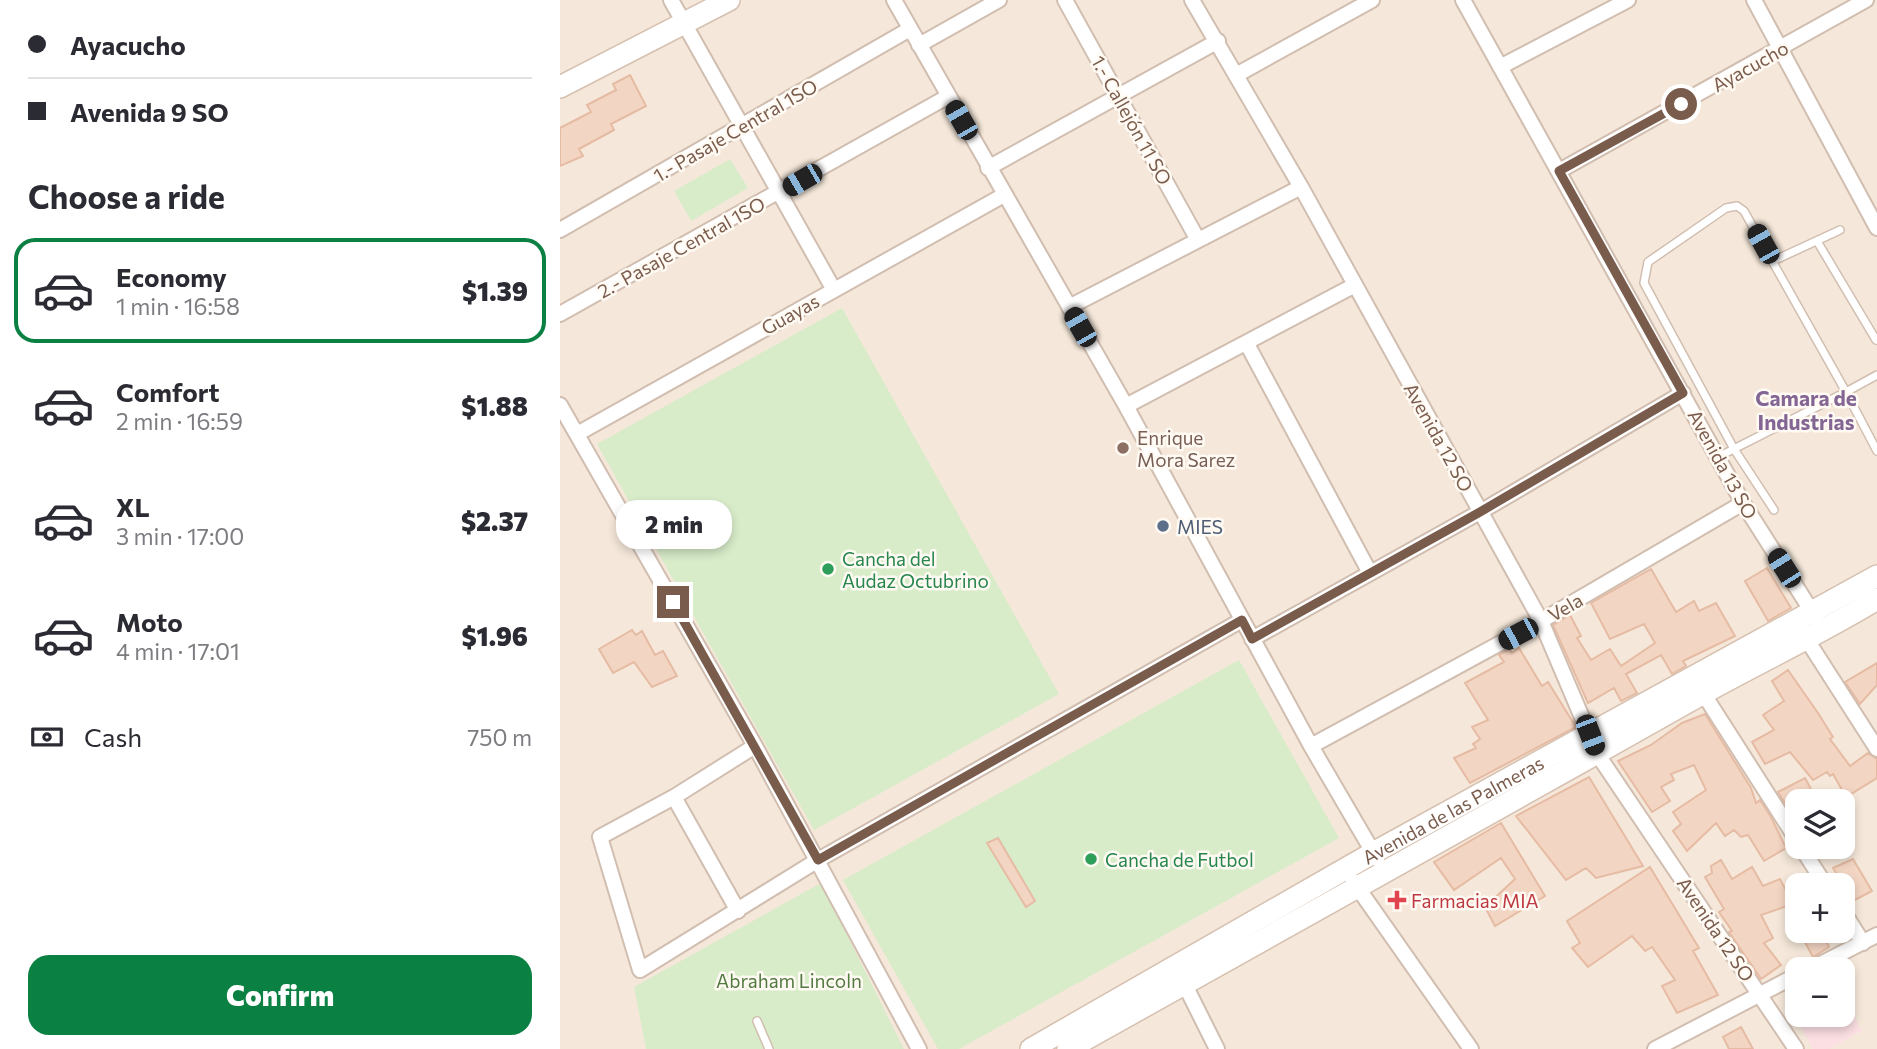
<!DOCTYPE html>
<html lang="en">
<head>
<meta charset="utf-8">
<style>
	:root { --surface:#fff; --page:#f7f7f7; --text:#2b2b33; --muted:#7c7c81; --line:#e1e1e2; --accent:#0b8043 }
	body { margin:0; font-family:Commissioner,sans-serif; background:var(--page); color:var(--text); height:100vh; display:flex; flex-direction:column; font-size:26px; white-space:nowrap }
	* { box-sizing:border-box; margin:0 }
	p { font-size:23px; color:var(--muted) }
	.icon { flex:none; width:38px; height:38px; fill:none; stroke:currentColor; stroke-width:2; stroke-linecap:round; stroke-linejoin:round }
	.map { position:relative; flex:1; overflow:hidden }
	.drawer { display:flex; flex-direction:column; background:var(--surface); width:560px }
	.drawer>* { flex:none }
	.banner { display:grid; align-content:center; height:154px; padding:0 28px; background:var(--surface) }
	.fabs { position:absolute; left:1225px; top:789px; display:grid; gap:14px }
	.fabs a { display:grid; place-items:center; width:70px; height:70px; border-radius:14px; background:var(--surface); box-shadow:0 4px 10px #0003; font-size:35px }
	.end { position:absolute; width:32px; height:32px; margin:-16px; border:9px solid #7a5c4d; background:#fff; box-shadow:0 0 0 4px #fff }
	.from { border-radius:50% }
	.bubble { position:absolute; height:49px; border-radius:21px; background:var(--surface); box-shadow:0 4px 10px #0003; font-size:23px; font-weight:800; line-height:49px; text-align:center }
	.car { position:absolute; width:21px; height:42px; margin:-21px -10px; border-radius:9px; box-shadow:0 0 5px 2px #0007; background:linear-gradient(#222 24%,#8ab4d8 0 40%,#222 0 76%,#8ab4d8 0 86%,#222 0) }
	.banner b { display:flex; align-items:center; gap:24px; height:66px; font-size:26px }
	.banner b+b { border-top:2px solid var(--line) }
	.banner i { width:18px; height:18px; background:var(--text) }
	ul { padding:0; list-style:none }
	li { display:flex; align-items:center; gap:21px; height:105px; margin:0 14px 10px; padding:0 14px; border:4px solid transparent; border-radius:21px }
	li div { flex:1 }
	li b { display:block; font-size:26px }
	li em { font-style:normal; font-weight:800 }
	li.current { border-color:var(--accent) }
	li>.icon { width:63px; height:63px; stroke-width:1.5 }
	h2 { padding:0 28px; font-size:32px; line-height:84px }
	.pay { display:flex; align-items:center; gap:18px; height:77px; padding:0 28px; font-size:26px }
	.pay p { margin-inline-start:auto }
	.primary-button { display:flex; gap:14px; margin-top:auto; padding:14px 28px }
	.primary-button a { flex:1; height:80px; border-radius:21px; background:var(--accent); color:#fff; font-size:28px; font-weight:800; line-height:80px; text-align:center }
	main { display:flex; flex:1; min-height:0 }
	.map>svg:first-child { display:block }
</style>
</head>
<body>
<main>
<section class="drawer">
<div class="banner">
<b><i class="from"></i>Ayacucho</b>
<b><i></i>Avenida 9 SO</b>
</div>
<h2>Choose a ride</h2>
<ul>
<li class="current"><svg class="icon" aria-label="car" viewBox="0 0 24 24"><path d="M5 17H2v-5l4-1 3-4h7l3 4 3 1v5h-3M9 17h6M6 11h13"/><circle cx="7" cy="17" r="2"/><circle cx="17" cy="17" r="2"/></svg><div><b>Economy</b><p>1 min · 16:58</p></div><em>$1.39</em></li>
<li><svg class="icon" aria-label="car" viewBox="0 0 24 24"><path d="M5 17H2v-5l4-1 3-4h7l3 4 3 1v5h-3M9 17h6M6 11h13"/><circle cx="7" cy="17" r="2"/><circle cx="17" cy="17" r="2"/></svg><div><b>Comfort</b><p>2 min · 16:59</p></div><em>$1.88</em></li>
<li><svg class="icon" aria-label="car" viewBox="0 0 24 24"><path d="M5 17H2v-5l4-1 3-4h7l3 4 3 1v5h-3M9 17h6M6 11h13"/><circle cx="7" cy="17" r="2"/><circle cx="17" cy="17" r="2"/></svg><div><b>XL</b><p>3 min · 17:00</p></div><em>$2.37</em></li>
<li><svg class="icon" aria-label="car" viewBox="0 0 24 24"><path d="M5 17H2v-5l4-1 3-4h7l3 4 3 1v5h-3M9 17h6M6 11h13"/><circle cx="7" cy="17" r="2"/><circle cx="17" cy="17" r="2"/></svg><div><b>Moto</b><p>4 min · 17:01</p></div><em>$1.96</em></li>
</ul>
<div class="pay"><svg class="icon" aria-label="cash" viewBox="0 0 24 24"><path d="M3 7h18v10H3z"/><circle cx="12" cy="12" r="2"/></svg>Cash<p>750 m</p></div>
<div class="primary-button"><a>Confirm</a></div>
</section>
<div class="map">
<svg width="1317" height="1049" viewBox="0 0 1317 1049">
	<rect width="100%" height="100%" fill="#fdf6ec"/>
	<!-- residential -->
	<path fill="#f5e8da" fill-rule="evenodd" d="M0 0H1317V1049H0ZM1237 802H1283V847H1237ZM1237 886H1283V931H1237ZM1237 970H1283V1015H1237Z"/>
	<!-- medical -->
	<path fill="#fbdfe3" d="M1283 996 1302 1031 1269 1049H1253L1227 1003 1237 998V1015H1283Z"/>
	<!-- green -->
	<path fill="#d8ecc9" d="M170 159 188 188 131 221 114 191Z
		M282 308 499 694 254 830 37 444Z
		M679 660 779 838 399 1049H378L283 880Z
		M261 883 344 1049H86L74 987Z"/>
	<!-- building -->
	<path fill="#f3d5c3" stroke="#e6bba3" stroke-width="2" d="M70 75 86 106 51 124 54 130 19 149 23 156 0 166V128L31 112 27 105 56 90 53 84Z
		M1207 568 1231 608 1208 621 1185 581Z
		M1091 569 1116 612 1134 601 1139 611 1156 603 1175 636 1123 661 1126 666 1112 674 1101 655 1066 674 1077 693 1061 701 1054 688 1028 703 993 625 1010 615 1021 636 1017 638 1031 660 1050 649 1061 666 1095 643 1084 624 1050 639 1031 603Z
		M72 630 76 635 82 631 95 655 103 651 117 676 92 687 74 662 53 673 39 649Z
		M959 648 982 686 988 682 1016 727 910 783 894 758 916 748 913 744 920 739 912 727 928 720 905 683 944 662 939 655 949 649 952 653Z
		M1317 663V685L1300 704 1285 682Z
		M1228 670 1258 713 1273 737 1270 739 1290 766 1308 753 1317 759V778L1286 797 1273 774 1270 776 1267 772 1253 780 1230 752 1205 764 1192 742 1214 730 1203 715 1224 701 1212 681Z
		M1145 714 1191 788 1196 803 1200 800 1211 817 1226 848 1204 861 1188 835 1181 837 1174 830 1165 836 1156 823 1127 851 1113 831 1121 824 1113 812 1146 790 1134 765 1111 774 1114 780 1101 787 1110 801 1092 812 1058 761 1091 745 1122 723Z
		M1029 777 1083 866 1036 878 1026 868 1006 880 956 816Z
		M1245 778 1258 802H1237V822L1218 792Z
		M941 823 985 896 935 926 925 907 955 879 941 858 894 890 874 862Z
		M438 838 475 901 466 907 427 843Z
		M1293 859 1312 891 1293 901 1273 868Z
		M1161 860 1172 879 1192 867 1203 886 1220 879 1233 904 1201 915 1213 938 1204 943 1221 965 1201 979 1169 932 1172 931 1159 912 1164 909 1145 877 1152 873 1151 866Z
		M1090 867 1139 948 1133 951 1158 995 1117 1013 1102 986 1115 980 1092 947 1085 951 1072 936 1028 967 1012 948 1020 943 1007 921Z
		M1239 931H1261L1269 947 1253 957Z
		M1181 1027 1193 1049H1169L1163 1037Z"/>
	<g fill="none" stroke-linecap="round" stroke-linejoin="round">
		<!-- lane casing -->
		<g stroke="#d1beb0" stroke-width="10">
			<path id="lane" d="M1257 241 1316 340
				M1213 261 1280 230
				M1158 457 1286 392 1317 451
				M1214 510 1174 449 1084 283 1088 262 1166 208 1177 206 1184 211 1286 392 1317 375
				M197 1021 209 1049"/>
		</g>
		<!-- street casing -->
		<g stroke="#d1beb0" stroke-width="18">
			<path id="street" d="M111 0 274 290
				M334 0 566 406 751 746 817 859
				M505 0 638 240
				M632 0 741 187 981 621 1038 755 1236 1049
				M903 0 1183 503 1256 618
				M1194 0 1317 228
				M359 45 439 0
				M940 67 1068 0
				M678 74 812 0
				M428 168 658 41
				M999 171 1306 0
				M0 230 350 29
				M509 307 741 187
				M0 314 387 97
				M687 344 810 573
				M0 405 195 746 359 1049
				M566 406 795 285
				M17 434 444 195
				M1242 632 1317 749
				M692 639 920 512 1123 393
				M1143 693 1237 840
				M195 746 114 797 40 837 80 970 258 860 682 620
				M751 746 981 621 1183 503
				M114 797 178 911
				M1241 847 1266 886
				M793 881 911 1049
				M1283 911 1303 943
				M1249 970 1317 935
				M621 977 657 1049
				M1095 1049 1237 975"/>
		</g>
		<!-- secondary casing -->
		<g stroke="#d6c0b0" stroke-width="24">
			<g id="secondary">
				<path d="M0 87 169 0"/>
				<path id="s1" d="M471 1049 813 853 1317 576"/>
				<path d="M508 1049C719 931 930 814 1140 695 1199 662 1260 634 1317 599"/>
			</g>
		</g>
		<!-- lane -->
		<use href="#lane" stroke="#fff" stroke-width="7"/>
		<!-- street -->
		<use href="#street" stroke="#fff" stroke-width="14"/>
		<!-- secondary -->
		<use href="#secondary" stroke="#fff" stroke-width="21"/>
	</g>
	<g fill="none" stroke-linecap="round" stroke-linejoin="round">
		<!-- route -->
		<path stroke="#7a5c4d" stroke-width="9" d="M113 602 258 860 682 620 692 639 920 512 1123 393 999 171 1121 104"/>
	</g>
	<!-- markers -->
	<circle fill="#8d6e63" stroke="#fffaf3" stroke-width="2.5" cx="563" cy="448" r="7"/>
	<circle fill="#5c6f8a" stroke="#fffaf3" stroke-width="2.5" cx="603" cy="526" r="7"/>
	<g fill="#2e9e5b" stroke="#fffaf3" stroke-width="2.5">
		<circle cx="268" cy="569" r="7"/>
		<circle cx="531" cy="859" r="7"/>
	</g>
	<path fill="#e0444e" stroke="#fffaf3" stroke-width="2.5" d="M833.5 889.5h7v7h7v7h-7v7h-7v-7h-7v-7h7z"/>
	<g text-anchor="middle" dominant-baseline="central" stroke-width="5" stroke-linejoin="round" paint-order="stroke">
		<!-- street labels -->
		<g font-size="19" fill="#7a5c4d" stroke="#fffaf3">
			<text transform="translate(1190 66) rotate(-29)">Ayacucho</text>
			<text transform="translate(572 120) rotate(61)">1.- Callejón 11 SO</text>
			<text transform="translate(175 130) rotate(-30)">1.- Pasaje Central 1SO</text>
			<text transform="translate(121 247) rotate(-29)">2.- Pasaje Central 1SO</text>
			<text transform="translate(230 314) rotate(-29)">Guayas</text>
			<text transform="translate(879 437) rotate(61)">Avenida 12 SO</text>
			<text transform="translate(1163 464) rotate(61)">Avenida 13 SO</text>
			<text transform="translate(1005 607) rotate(-30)">Vela</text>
			<text stroke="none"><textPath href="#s1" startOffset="485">Avenida de las Palmeras</textPath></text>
			<text transform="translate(1156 929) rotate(56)">Avenida 12 SO</text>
		</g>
		<!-- education labels -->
		<g font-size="19" fill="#785e54" stroke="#fffaf3" text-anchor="start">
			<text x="577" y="437">Enrique<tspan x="577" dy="22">Mora Sarez</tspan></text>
		</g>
		<!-- service labels -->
		<g font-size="19" fill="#4e5e75" stroke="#fffaf3" text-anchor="start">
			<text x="617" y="526">MIES</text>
		</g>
		<!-- leisure labels -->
		<g font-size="19" fill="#27864d" stroke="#fffaf3" text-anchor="start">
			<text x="282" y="558">Cancha del<tspan x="282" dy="22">Audaz Octubrino</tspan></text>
			<text x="545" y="859">Cancha de Futbol</text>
		</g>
		<!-- health labels -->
		<g font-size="19" fill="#be3a42" stroke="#fffaf3" text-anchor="start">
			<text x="851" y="900">Farmacias MIA</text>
		</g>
		<!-- park labels -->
		<g font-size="19" fill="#537a41" stroke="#fffaf3">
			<text x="229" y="980">Abraham Lincoln</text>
		</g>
		<!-- neighbourhood labels -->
		<g font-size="21" font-weight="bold" fill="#846695" stroke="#fffaf3">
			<text x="1246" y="397">Camara de<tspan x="1246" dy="24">Industrias</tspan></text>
		</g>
	</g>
</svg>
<div class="fabs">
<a><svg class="icon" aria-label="layers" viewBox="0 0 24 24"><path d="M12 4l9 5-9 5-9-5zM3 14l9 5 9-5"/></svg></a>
<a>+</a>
<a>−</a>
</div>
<i class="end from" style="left:1121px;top:104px"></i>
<i class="end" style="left:113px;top:602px"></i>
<div class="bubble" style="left:56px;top:500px;width:116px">2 min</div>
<i class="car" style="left:401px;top:120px;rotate:330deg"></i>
<i class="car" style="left:242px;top:180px;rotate:240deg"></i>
<i class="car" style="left:1203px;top:244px;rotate:331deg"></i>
<i class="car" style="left:520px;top:327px;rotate:330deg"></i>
<i class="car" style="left:1224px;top:568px;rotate:328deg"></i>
<i class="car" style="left:958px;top:634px;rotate:242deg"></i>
<i class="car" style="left:1030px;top:735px;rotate:159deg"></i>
</div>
</main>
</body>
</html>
